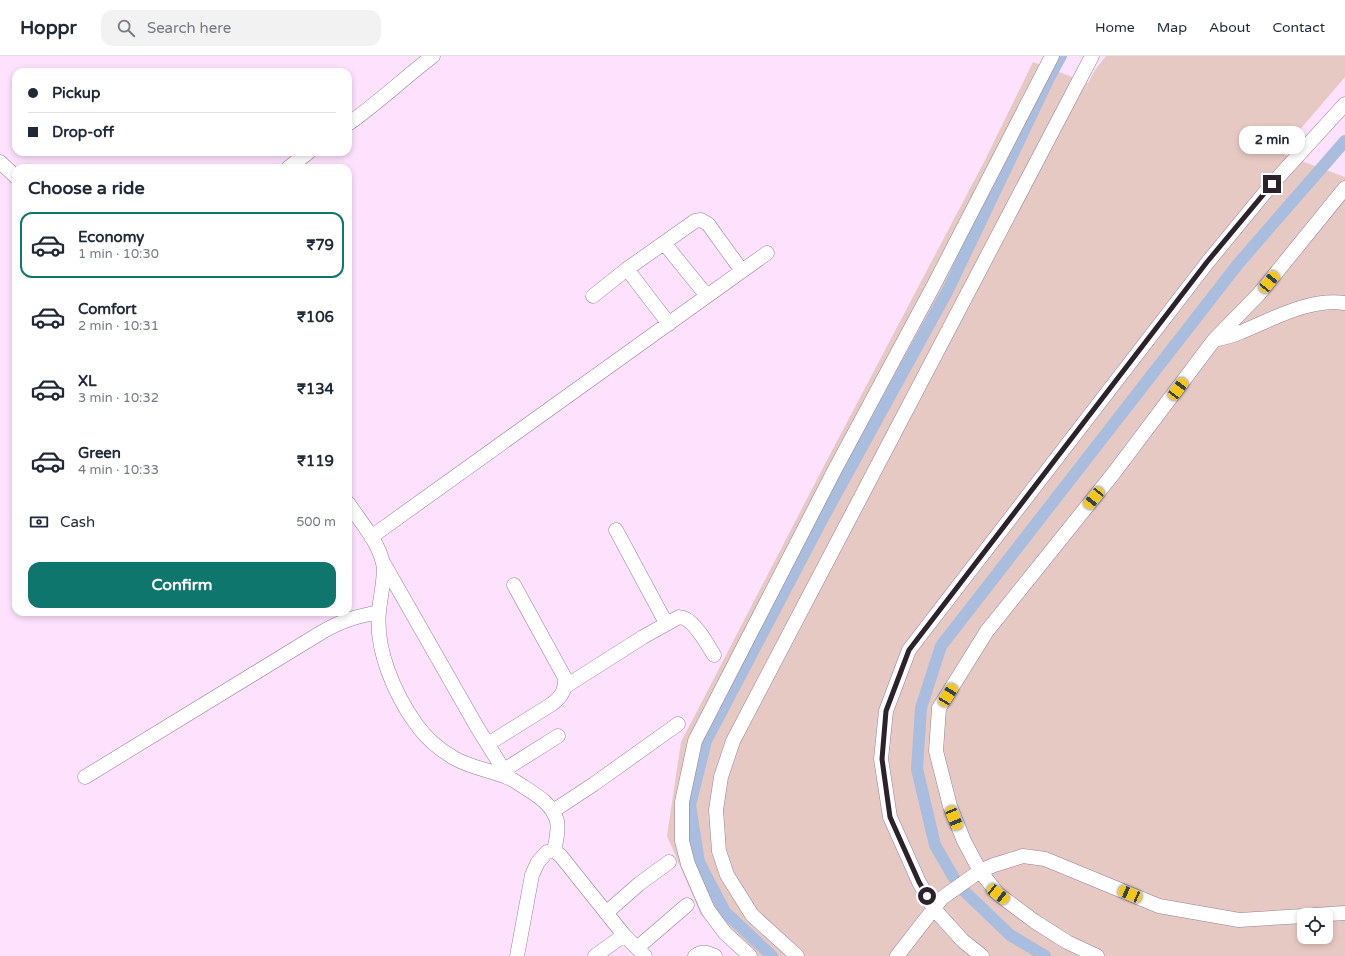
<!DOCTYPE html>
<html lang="en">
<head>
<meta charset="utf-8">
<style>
	:root { --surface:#fff; --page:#f2f2f3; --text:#1f2937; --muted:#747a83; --line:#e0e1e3; --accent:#0f766e }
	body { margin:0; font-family:"Varela Round",sans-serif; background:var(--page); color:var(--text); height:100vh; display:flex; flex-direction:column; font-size:15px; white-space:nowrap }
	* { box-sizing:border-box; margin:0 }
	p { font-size:13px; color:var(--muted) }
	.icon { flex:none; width:22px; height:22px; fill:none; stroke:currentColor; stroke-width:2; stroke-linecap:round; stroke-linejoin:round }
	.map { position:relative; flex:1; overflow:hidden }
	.drawer { position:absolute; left:12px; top:108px; width:340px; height:452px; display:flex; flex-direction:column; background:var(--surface); border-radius:12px; box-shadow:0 2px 6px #0003 }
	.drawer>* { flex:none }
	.hud { position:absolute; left:12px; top:12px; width:340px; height:88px; border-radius:12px; box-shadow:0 2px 6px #0003; display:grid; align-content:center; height:88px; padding:0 16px; background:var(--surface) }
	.tools { position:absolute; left:1297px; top:852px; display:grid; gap:8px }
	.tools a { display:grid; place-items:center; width:36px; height:36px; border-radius:8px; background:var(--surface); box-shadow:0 2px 6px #0003; font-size:20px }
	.end { position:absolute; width:18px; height:18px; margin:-9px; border:5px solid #2c222c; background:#fff; box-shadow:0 0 0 2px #fff }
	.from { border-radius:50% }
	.bubble { position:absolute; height:28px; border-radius:12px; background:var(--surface); box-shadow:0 2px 6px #0003; font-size:13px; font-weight:800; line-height:28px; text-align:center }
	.car { position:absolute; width:12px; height:24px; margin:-12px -6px; border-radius:5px; box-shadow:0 0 3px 1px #0007; background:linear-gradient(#f5c518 24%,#345 0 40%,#f5c518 0 76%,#345 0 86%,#f5c518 0) }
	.hud b { display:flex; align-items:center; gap:14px; height:38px; font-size:15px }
	.hud b+b { border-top:1px solid var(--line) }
	.hud i { width:10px; height:10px; background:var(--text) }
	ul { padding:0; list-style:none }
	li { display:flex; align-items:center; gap:12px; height:66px; margin:0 8px 6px; padding:0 8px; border:2px solid transparent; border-radius:12px }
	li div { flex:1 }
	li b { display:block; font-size:15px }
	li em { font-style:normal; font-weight:800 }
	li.selected { border-color:var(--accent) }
	li>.icon { width:36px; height:36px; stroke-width:1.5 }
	h2 { padding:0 16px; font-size:18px; line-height:48px }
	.pay { display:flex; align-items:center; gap:10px; height:44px; padding:0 16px; font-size:15px }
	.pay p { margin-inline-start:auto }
	.button { display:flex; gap:8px; margin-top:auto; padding:8px 16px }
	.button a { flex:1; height:46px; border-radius:12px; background:var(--accent); color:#fff; font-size:16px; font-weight:800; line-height:46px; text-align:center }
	header { display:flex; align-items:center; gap:24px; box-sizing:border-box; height:56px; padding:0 20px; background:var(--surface); border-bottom:1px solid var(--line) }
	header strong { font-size:19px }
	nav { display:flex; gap:22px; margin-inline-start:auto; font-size:14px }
	.search { width:280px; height:36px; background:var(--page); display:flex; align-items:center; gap:10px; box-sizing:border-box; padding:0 14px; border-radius:12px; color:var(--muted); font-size:15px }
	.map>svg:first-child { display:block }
</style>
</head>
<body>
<header>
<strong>Hoppr</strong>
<div class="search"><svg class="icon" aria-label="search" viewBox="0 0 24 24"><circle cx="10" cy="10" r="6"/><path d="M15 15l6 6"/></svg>Search here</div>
<nav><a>Home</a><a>Map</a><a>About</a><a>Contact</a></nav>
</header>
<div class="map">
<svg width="1345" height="900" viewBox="0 0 1345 900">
	<rect width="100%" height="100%" fill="#fde1fd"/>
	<!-- green -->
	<path fill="#e7c9c3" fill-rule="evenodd" d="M1106 0H1345V21L1280 97 1345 121V900H743L701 859 667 780 681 686 825 408 984 106 1033 6 1088 27 1095 14ZM1304 859H1326V881H1304Z"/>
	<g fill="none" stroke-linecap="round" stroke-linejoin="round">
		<!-- canal -->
		<path stroke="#a9bddf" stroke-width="12" d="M772 900 725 856 699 806 690 749 706 685 824 460 948 234 1049 22 1061 0
			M1045 900 1010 879 958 829 935 789 917 713 921 652 941 590 1238 208 1345 85"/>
		<!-- minor casing -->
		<g stroke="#987e97" stroke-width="15">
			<path id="minor" d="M348 68C378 47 404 22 433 0
				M0 106 16 121
				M288 112 309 96
				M664 187 707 240
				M627 213 669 268
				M593 240 627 213 695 165 701 164 708 168 742 215
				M1214 284C1223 282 1232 280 1241 276 1273 263 1309 242 1345 247
				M348 447C360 465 378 485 383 507 386 517 380 543 379 555 375 593 394 637 416 668 426 682 440 694 454 702 471 712 491 714 509 722 514 724 519 728 524 731 538 740 552 748 557 765 559 774 556 786 554 795
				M616 474 666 567
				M371 481 767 197
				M384 508 477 671 508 721
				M566 630 643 581 679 561C693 561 707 588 714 599
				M488 688 552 648C561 641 566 634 565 622L514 529
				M504 714 558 680
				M85 721 322 576C343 564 355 561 379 556
				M553 755 594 728 678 668
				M606 857 639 828 669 806
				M1314 859 1345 857
				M637 892 687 849
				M517 900 532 819 538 806 547 796 554 795 560 799 624 879 645 900
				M595 900 624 879
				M695 900C702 895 707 896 715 900
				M750 900 725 877 708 854 688 808 682 785V746L695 685 833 417 935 227 1052 0
				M797 900 752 859 727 819 719 795 716 754 721 721 733 685 1092 0
				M897 900 942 842 980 815 994 809 1023 800 1045 803 1159 850 1239 864 1304 860
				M982 900 963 885 934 853 919 826 890 761 881 703 886 655 909 594 1207 207 1272 128 1345 48
				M1097 900 1067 886 1034 865 998 838 980 815 964 785 950 750 936 695 939 652 987 575 1113 418 1214 284 1259 238 1345 132"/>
		</g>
		<!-- minor -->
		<use href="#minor" stroke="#fff" stroke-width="14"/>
	</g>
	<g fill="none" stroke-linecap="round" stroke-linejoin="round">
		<!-- route -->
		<path stroke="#2c222c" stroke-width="5" d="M927 840 919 826 890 761 882 703 886 655 909 594 1207 206 1272 128"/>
	</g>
</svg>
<div class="tools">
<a><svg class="icon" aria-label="locate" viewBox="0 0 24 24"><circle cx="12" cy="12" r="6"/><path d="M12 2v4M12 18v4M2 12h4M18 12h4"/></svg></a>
</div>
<i class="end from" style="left:927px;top:840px"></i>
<i class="end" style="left:1272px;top:128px"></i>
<div class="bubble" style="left:1239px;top:70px;width:66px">2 min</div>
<i class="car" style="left:1269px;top:226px;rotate:39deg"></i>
<i class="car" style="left:1178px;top:333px;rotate:37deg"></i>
<i class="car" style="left:1094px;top:442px;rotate:219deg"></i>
<i class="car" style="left:948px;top:639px;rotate:32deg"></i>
<i class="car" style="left:954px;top:762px;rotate:158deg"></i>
<i class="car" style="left:998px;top:838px;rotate:128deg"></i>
<i class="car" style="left:1130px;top:838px;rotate:293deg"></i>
<div class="hud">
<b><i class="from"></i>Pickup</b>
<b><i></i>Drop-off</b>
</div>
<section class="drawer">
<h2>Choose a ride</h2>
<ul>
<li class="selected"><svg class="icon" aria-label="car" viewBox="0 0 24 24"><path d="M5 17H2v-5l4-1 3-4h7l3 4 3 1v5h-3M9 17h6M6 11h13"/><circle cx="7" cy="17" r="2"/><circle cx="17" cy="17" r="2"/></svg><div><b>Economy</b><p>1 min · 10:30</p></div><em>₹79</em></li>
<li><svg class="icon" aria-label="car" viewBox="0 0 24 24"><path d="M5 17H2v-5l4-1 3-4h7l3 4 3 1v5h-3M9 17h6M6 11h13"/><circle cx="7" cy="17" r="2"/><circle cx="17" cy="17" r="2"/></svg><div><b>Comfort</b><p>2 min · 10:31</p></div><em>₹106</em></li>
<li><svg class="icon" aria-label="car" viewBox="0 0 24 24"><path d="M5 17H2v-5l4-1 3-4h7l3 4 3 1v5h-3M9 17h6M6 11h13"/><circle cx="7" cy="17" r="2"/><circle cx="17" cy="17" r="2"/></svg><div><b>XL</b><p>3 min · 10:32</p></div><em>₹134</em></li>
<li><svg class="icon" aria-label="car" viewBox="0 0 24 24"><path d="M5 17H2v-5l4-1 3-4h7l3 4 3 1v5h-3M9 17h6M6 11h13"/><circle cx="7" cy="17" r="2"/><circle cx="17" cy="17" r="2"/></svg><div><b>Green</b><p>4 min · 10:33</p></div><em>₹119</em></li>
</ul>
<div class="pay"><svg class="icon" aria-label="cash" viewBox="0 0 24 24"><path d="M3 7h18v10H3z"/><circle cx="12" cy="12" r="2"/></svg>Cash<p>500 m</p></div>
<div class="button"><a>Confirm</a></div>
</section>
</div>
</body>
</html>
